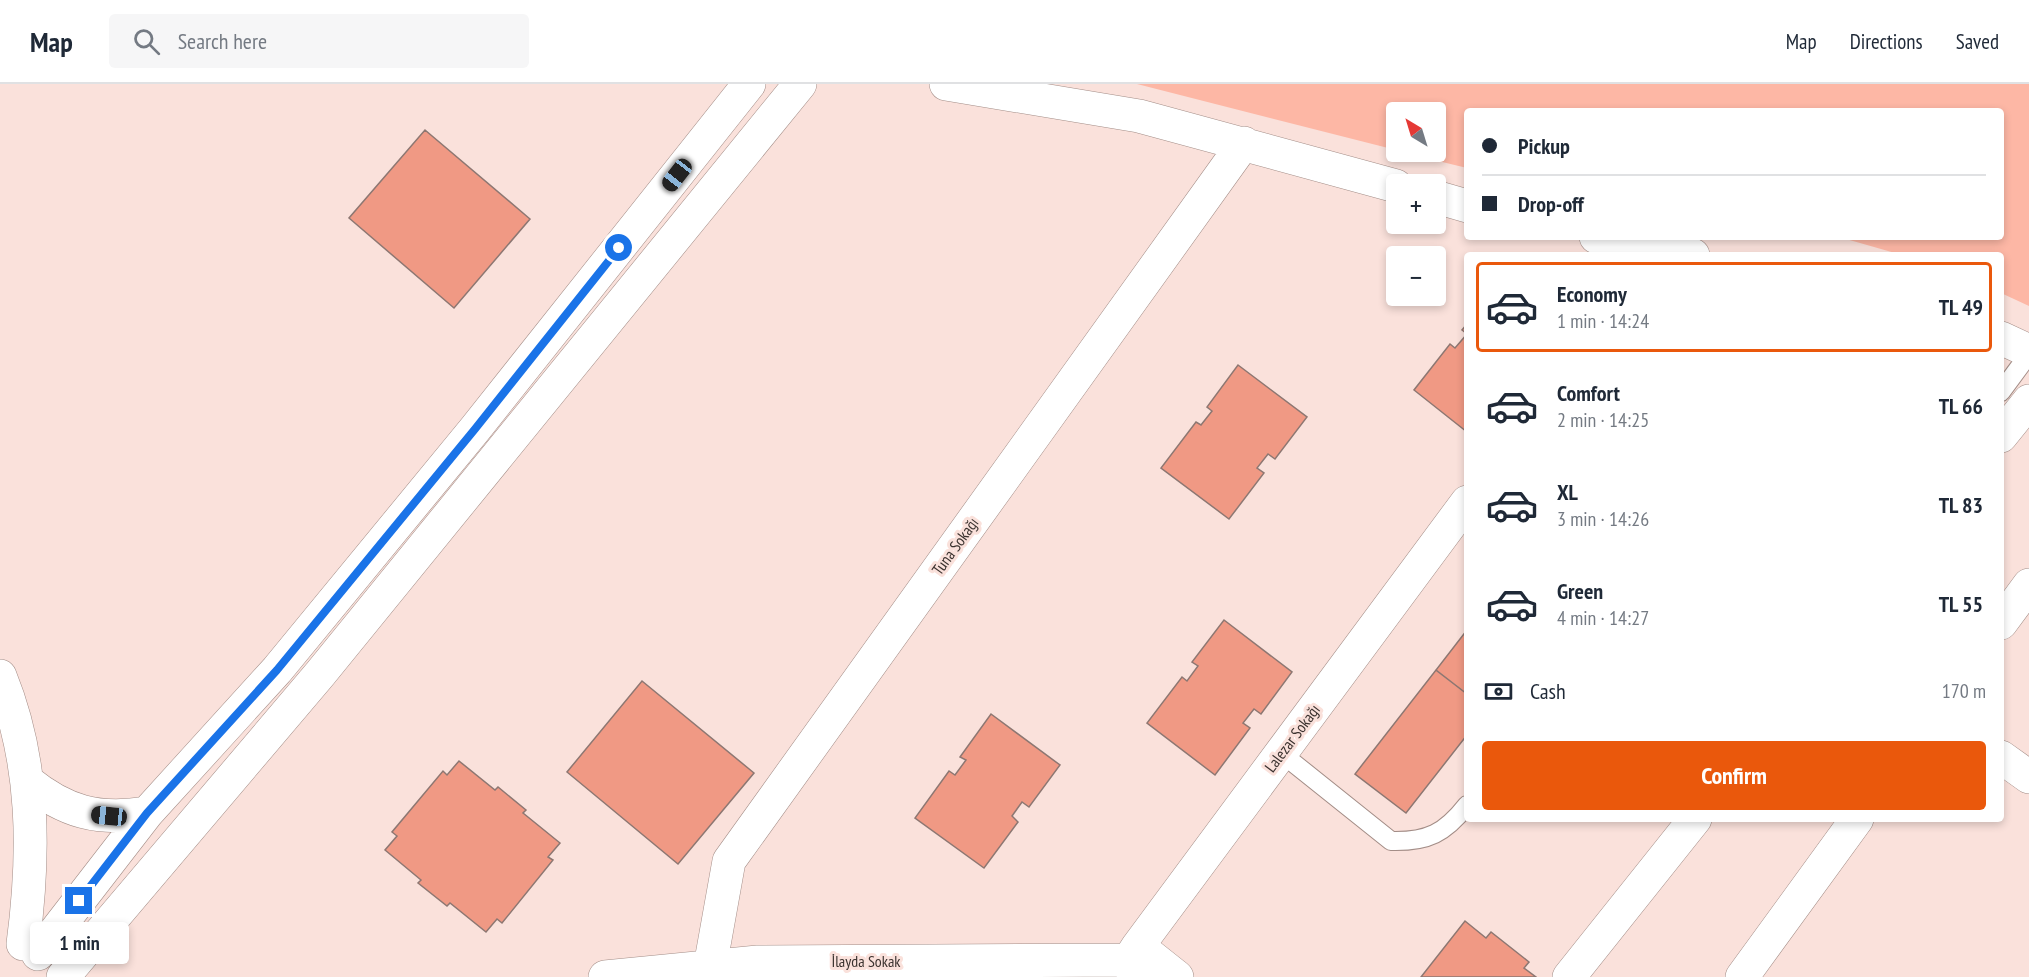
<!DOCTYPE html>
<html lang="en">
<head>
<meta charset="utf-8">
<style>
	:root { --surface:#fff; --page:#f6f6f7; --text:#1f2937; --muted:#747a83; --line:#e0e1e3; --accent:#ea580c }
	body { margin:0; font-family:"PT Sans Narrow",sans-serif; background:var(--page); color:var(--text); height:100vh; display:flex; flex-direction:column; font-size:22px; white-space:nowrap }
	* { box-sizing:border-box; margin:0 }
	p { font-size:20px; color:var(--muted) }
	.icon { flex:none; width:33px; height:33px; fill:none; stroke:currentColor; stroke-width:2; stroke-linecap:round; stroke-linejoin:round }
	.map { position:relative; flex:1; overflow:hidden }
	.sheet { position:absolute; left:1464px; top:168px; width:540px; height:570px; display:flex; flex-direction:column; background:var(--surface); border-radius:6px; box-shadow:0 3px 9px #0003 }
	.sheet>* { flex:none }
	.guide { position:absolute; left:1464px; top:24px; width:540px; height:132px; border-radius:6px; box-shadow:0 3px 9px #0003; display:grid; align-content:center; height:132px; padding:0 18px; background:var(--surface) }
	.needle { width:39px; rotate:322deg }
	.buttons { position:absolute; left:1386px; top:18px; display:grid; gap:12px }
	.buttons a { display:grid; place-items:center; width:60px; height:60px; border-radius:6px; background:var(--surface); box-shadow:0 3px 9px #0003; font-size:30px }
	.end { position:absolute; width:27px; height:27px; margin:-14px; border:8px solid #1a73e8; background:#fff; box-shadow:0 0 0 3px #fff }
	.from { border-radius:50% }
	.bubble { position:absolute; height:42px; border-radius:6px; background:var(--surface); box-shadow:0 3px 9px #0003; font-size:20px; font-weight:700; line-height:42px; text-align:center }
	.car { position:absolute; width:18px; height:36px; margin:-18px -9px; border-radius:8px; box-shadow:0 0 4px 2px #0007; background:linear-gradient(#222 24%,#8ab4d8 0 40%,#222 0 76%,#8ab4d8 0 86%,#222 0) }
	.guide b { display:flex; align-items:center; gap:21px; height:57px; font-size:22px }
	.guide b+b { border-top:2px solid var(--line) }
	.guide i { width:15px; height:15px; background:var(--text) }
	ul { padding:10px 0 0; list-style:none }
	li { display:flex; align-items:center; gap:18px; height:90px; margin:0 12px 9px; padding:0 6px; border:3px solid transparent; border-radius:6px }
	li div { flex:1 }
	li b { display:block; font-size:22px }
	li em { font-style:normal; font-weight:700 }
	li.current { border-color:var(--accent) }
	li>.icon { width:54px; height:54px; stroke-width:1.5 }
	.pay { display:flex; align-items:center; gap:15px; height:66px; padding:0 18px; font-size:22px }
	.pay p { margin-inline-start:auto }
	.primary-button { display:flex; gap:12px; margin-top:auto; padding:12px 18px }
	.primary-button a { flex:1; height:69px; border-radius:6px; background:var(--accent); color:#fff; font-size:24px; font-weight:700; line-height:69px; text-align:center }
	header { display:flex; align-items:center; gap:36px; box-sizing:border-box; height:84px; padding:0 30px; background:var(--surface); border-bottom:2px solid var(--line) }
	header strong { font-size:28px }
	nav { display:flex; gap:33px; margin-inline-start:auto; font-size:21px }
	.search { width:420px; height:54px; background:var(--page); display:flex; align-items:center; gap:15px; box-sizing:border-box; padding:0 21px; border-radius:6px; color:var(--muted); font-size:22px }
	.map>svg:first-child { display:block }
</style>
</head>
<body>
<header>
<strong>Map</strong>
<div class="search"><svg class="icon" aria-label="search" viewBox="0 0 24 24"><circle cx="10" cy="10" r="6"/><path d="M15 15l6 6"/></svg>Search here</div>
<nav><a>Map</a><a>Directions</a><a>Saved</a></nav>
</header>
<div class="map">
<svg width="2029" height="893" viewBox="0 0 2029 893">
	<rect width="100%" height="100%" fill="#fae1db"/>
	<!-- green -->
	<path fill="#fdb7a5" d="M1137 0H2029V222L2001 209V171H1902L1839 153H2001V27H1467V84L1401 68H1436V28H1396V66Z"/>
	<!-- building -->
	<path fill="#f09984" stroke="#8d7772" stroke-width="1.5" d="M425 46 530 135 454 224 349 134Z
		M1467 240V348L1414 306 1450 260 1455 264 1467 250 1462 246Z
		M1238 281 1307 333 1275 375 1268 370 1257 384 1264 389 1229 435 1161 384 1196 338 1201 341 1212 327 1207 323Z
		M1224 536 1292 588 1261 630 1254 625 1243 639 1250 644 1215 691 1147 639 1182 593 1187 597 1198 582 1192 578Z
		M1467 546V610L1436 586Z
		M1436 586 1467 610V651L1406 729 1355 690Z
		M642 597 754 689 678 780 567 688Z
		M991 630 1060 681 1029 723 1022 718 1012 732 1018 738 984 784 915 734 949 687 955 691 966 676 960 673Z
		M459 677 495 706 498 703 526 726 523 729 560 759 548 773 553 776 502 839 497 835 486 848 450 819 447 822 418 799 421 796 385 766 397 752 392 748 443 687 447 691Z
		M1465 837 1486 854 1491 848 1529 878 1524 884 1536 893H1421Z"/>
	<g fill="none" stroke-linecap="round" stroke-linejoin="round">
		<!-- lane casing -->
		<g stroke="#a38d87" stroke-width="20">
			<path id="lane" d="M2001 308 2029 270
				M1281 669 1391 757C1428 758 1445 749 1467 721"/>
		</g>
		<!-- street casing -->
		<g stroke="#a38d87" stroke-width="34">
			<path id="street" d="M946 0 1139 32 1396 102
				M1436 113 1467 122
				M1596 153 1693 171
				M2001 254 2029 267
				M2001 352 2029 317
				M2001 539 2029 501
				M0 592C35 678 35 769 23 860
				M2001 673 2029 693
				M27 697C65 728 98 737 147 729
				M1138 862 1177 893
				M38 870 147 729 277 586 475 345 749 0
				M710 883 729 777 1244 59
				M63 893 320 590 800 0
				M605 893 758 878 1129 876
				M1134 893 1129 876 1138 862 1467 418
				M1569 893 1695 735
				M1742 893 1857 735"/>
		</g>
		<!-- lane -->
		<use href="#lane" stroke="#fff" stroke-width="18"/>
		<!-- street -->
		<use href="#street" stroke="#fff" stroke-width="33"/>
	</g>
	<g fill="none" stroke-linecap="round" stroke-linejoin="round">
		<!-- route -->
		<path stroke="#1a73e8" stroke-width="8" d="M79 817 147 729 277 586 475 345 619 164"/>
	</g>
	<g text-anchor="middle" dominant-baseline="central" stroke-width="6" stroke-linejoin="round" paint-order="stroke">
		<!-- street labels -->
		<g font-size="16" fill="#3b322f" stroke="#fae1db">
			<text transform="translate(955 462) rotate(-54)">Tuna Sokağı</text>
			<text transform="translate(1292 654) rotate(-53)">Lalezar Sokağı</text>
			<text x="866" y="877">İlayda Sokak</text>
		</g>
	</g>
</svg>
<div class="buttons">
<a><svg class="needle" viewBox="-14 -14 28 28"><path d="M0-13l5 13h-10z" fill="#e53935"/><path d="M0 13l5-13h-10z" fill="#747a83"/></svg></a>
<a>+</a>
<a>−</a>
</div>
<i class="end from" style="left:619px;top:164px"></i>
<i class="end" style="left:79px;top:817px"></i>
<div class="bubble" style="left:30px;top:838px;width:99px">1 min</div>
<i class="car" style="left:677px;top:91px;rotate:218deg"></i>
<i class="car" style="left:109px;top:732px;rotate:276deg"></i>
<div class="guide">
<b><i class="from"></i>Pickup</b>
<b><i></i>Drop-off</b>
</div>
<section class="sheet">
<ul>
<li class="current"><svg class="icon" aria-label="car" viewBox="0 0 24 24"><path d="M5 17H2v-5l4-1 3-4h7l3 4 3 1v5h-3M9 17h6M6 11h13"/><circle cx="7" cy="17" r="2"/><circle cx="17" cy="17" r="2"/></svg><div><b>Economy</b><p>1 min · 14:24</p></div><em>TL 49</em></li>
<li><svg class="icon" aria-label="car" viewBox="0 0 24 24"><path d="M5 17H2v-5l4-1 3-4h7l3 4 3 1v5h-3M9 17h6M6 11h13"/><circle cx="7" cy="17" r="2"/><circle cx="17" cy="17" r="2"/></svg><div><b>Comfort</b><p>2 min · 14:25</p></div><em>TL 66</em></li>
<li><svg class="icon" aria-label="car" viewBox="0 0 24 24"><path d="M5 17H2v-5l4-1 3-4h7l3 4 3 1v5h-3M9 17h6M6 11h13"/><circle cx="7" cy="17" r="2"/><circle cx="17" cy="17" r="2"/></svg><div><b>XL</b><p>3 min · 14:26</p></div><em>TL 83</em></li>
<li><svg class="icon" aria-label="car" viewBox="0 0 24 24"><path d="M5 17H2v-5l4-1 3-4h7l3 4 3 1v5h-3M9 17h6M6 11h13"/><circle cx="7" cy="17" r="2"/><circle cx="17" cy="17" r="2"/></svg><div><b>Green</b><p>4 min · 14:27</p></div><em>TL 55</em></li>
</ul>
<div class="pay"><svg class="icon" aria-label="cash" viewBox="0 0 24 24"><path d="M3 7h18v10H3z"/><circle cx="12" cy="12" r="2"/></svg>Cash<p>170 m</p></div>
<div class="primary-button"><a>Confirm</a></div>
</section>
</div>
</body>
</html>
